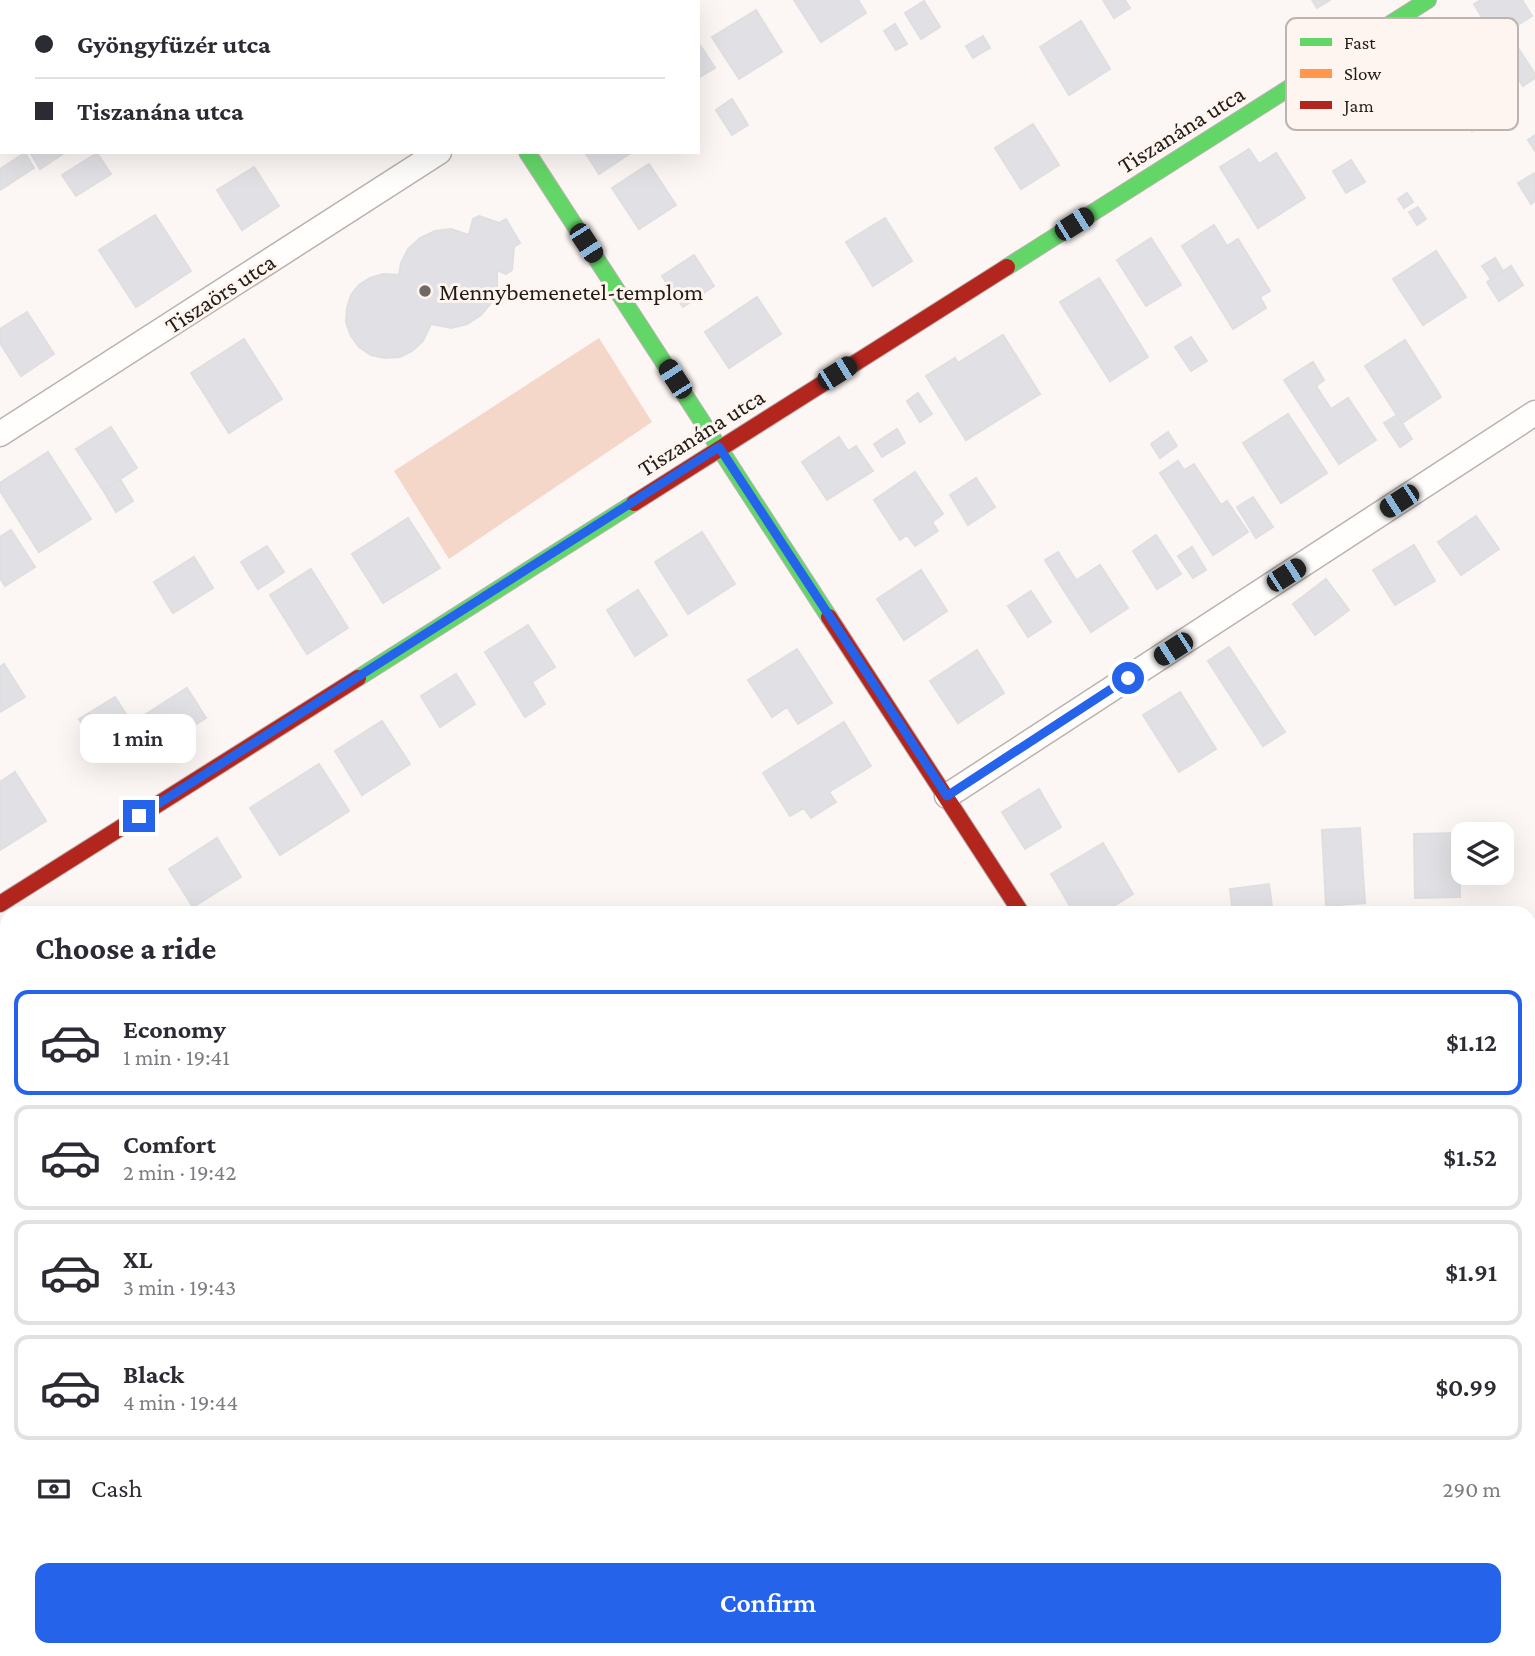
<!DOCTYPE html>
<html lang="en">
<head>
<meta charset="utf-8">
<style>
	:root { --surface:#fff; --page:#f7f7f7; --text:#2b2b33; --muted:#7c7c81; --line:#e1e1e2; --accent:#2563eb }
	body { margin:0; font-family:"Crimson Pro",serif; background:var(--page); color:var(--text); height:100vh; display:flex; flex-direction:column; font-size:26px; white-space:nowrap }
	* { box-sizing:border-box; margin:0 }
	p { font-size:23px; color:var(--muted) }
	.icon { flex:none; width:38px; height:38px; fill:none; stroke:currentColor; stroke-width:2; stroke-linecap:round; stroke-linejoin:round }
	.map { position:relative; flex:1; overflow:hidden }
	.panel { position:absolute; left:0px; top:906px; width:1536px; height:751px; display:flex; flex-direction:column; background:var(--surface); border-radius:21px 21px 0 0; box-shadow:0 7px 28px #0002 }
	.panel>* { flex:none }
	.banner { position:absolute; left:0px; top:0px; width:700px; height:154px; box-shadow:0 7px 28px #0002; display:grid; align-content:center; height:154px; padding:0 35px; background:var(--surface) }
	.tools { position:absolute; left:1451px; top:822px; display:grid; gap:14px }
	.tools a { display:grid; place-items:center; width:63px; height:63px; border-radius:14px; background:var(--surface); box-shadow:0 7px 28px #0002; font-size:35px }
	.end { position:absolute; width:32px; height:32px; margin:-16px; border:9px solid #2563eb; background:#fff; box-shadow:0 0 0 4px #fff }
	.from { border-radius:50% }
	.bubble { position:absolute; height:49px; border-radius:14px; background:var(--surface); box-shadow:0 7px 28px #0002; font-size:23px; font-weight:600; line-height:49px; text-align:center }
	.car { position:absolute; width:21px; height:42px; margin:-21px -10px; border-radius:9px; box-shadow:0 0 5px 2px #0007; background:linear-gradient(#222 24%,#8ab4d8 0 40%,#222 0 76%,#8ab4d8 0 86%,#222 0) }
	.banner b { display:flex; align-items:center; gap:24px; height:66px; font-size:26px }
	.banner b+b { border-top:2px solid var(--line) }
	.banner i { width:18px; height:18px; background:var(--text) }
	ul { padding:0; list-style:none }
	li { display:flex; align-items:center; gap:21px; height:105px; margin:0 14px 10px; padding:0 21px; border:4px solid var(--line); border-radius:14px }
	li div { flex:1 }
	li b { display:block; font-size:26px }
	li em { font-style:normal; font-weight:600 }
	li.current { border-color:var(--accent) }
	li>.icon { width:63px; height:63px; stroke-width:1.5 }
	h2 { padding:0 35px; font-size:32px; line-height:84px }
	.pay { display:flex; align-items:center; gap:18px; height:77px; padding:0 35px; font-size:26px }
	.pay p { margin-inline-start:auto }
	.cta { display:flex; gap:14px; margin-top:auto; padding:14px 35px }
	.cta a { flex:1; height:80px; border-radius:14px; background:var(--accent); color:#fff; font-size:28px; font-weight:600; line-height:80px; text-align:center }
	.map>svg:first-child { display:block }
</style>
</head>
<body>
<div class="map">
<svg width="1535" height="1656" viewBox="0 0 1535 1656">
	<rect width="100%" height="100%" fill="#fcf6f4"/>
	<!-- green -->
	<path fill="#f5d7c9" d="M599 338 652 422 449 559 394 471Z"/>
	<!-- building -->
	<path fill="#e1e1e5" stroke="#dfdfe2" stroke-width="2" d="M97 0H138L136 2H98Z
		M794 0H858L866 13 821 42Z
		M1103 0H1125L1130 8 1114 18Z
		M1312 0H1330L1317 8Z
		M1481 0H1522L1532 16 1495 39 1474 4Z
		M924 1 940 27 921 39 905 13Z
		M756 10 782 52 739 79 712 37Z
		M1081 21 1110 69 1069 95 1040 47Z
		M895 24 907 44 896 50 884 31Z
		M1441 32 1448 42 1462 33 1478 58 1469 64 1500 113 1472 131 1419 46Z
		M983 36 990 48 973 58 966 46Z
		M698 42 715 68 698 78Z
		M1518 48 1535 74V78L1523 86 1504 56Z
		M1396 70 1419 107 1382 130 1359 94Z
		M732 99 748 125 732 135 716 110Z
		M1033 124 1059 165 1021 189 995 148Z
		M1535 135V151L1528 140Z
		M1249 149 1259 164 1276 153 1305 198 1258 228 1220 167Z
		M30 152H63L64 153 40 169Z
		M585 152H632L599 174Z
		M25 153 34 168 0 190V169Z
		M97 153 111 174 76 196 62 175Z
		M1351 160 1365 182 1346 193 1333 171Z
		M649 164 676 205 639 229 612 188Z
		M254 167 279 206 242 230 217 190Z
		M1535 173V201L1531 204 1518 183Z
		M1407 193 1413 202 1404 208 1398 199Z
		M1418 207 1426 219 1417 225 1409 212Z
		M155 215 191 271 136 307 99 250Z
		M479 216 499 223 506 219 520 243 514 247 512 270 506 274 497 270V287L491 303 481 315 467 324 451 328 431 324 423 341 412 351 400 357 385 358 371 355 359 347 351 336 346 322 347 308 351 295 359 285 370 278 383 274 399 275 401 263 408 249 420 238 435 231 451 229 469 235 473 219Z
		M885 218 912 261 873 286 846 242Z
		M1214 225 1227 246 1238 239 1270 291 1260 297 1266 308 1233 329 1182 246Z
		M1151 238 1181 285 1146 306 1117 260Z
		M1436 251 1466 297 1423 325 1393 279Z
		M694 255 714 286 683 307 662 276Z
		M1495 258 1503 271 1491 279 1482 266Z
		M1511 266 1523 285 1499 301 1487 282Z
		M1099 278 1148 357 1110 381 1060 302Z
		M757 297 781 334 729 368 705 332Z
		M27 312 54 354 21 376 0 343V329Z
		M1003 335 1040 394 966 440 926 376 955 358 958 363Z
		M1191 337 1207 361 1191 371 1175 347Z
		M244 339 282 399 229 433 191 373Z
		M1405 340 1441 397 1402 423 1365 366Z
		M1313 362 1324 380 1316 386 1331 409 1348 398 1376 440 1339 464 1284 380Z
		M918 393 932 414 920 422 907 401Z
		M1288 414 1327 473 1281 503 1243 443Z
		M1397 415 1412 439 1400 447 1384 423Z
		M111 427 137 468 103 490 76 449Z
		M897 429 905 443 882 457 874 444Z
		M1168 432 1177 446 1160 458 1151 444Z
		M839 437 848 451 856 446 873 471 827 500 802 462Z
		M48 452 91 519 39 552 0 491V483Z
		M1178 461 1184 470 1194 464 1221 505 1227 501 1248 532 1213 555 1160 473Z
		M915 472 943 514 932 522 938 531 915 546 907 535 900 540 874 500Z
		M976 478 995 507 968 525 950 495Z
		M120 479 133 501 116 512 103 490Z
		M1253 497 1273 527 1256 538 1237 507Z
		M1476 516 1499 549 1461 575 1438 542Z
		M408 518 440 568 383 603 352 554Z
		M11 530 35 567 5 586 0 578V537Z
		M702 532 735 584 688 614 655 562Z
		M1156 535 1181 574 1157 589 1133 551Z
		M1414 545 1435 581 1395 605 1373 570Z
		M267 546 284 572 258 589 241 562Z
		M1192 547 1206 570 1193 578 1178 556Z
		M1058 552 1076 580 1063 589 1045 560Z
		M194 557 213 588 173 613 154 582Z
		M1100 565 1128 608 1091 632 1063 589Z
		M311 569 348 628 307 654 270 595Z
		M921 570 947 611 904 640 877 599Z
		M1326 579 1349 610 1315 635 1293 604Z
		M638 590 667 635 635 656 607 610Z
		M1031 591 1051 622 1028 637 1008 606Z
		M528 625 555 667 532 682 545 704 525 717 485 652Z
		M1229 647 1285 732 1263 746 1208 661Z
		M797 649 832 703 798 724 787 707 772 717 748 680Z
		M977 650 1004 693 958 723 930 681Z
		M4 664 25 697 0 712V667Z
		M456 674 475 704 440 727 421 696Z
		M187 688 206 718 165 744 146 714Z
		M1180 692 1216 749 1179 772 1143 715Z
		M115 697 143 741 127 750 111 724 90 737 79 719Z
		M382 721 410 764 362 795 335 751Z
		M844 722 871 766 829 792 836 802 811 818 804 808 790 816 763 773Z
		M319 764 349 811 280 855 250 808Z
		M15 772 46 821 0 850V782Z
		M1039 789 1061 827 1025 849 1002 812Z
		M1360 828 1365 903 1326 906 1322 830Z
		M1459 833 1460 897 1415 898 1414 834Z
		M217 838 241 877 193 907 169 869Z
		M1103 843 1133 894 1101 914H1075L1051 874Z
		M1269 884 1273 914H1233L1230 889Z
		M1164 907 1166 914H1142Z
		M1530 1100H1531L1535 1156V1164H1530Z
		M7 1169V1199L0 1201V1170Z
		M7 1243V1268H5L0 1252V1245Z
		M6 1340 7 1367 0 1370V1342Z
		M7 1397V1416L0 1419V1399Z
		M552 1650H575L577 1656H537Z
		M599 1650H642L644 1656H602Z
		M1193 1650H1297L1300 1656H1189L1188 1652Z"/>
	<g fill="none" stroke-linecap="round" stroke-linejoin="round">
		<!-- street casing -->
		<g stroke="#b9b2af" stroke-width="27">
			<path id="street" d="M428 0 429 2
				M672 2 674 0
				M0 434 439 152
				M947 796 1535 413
				M0 940 7 951
				M1530 1609 1535 1607
				M277 1650 279 1656
				M1376 1650 1379 1656
				M398 1656 412 1650
				M1424 1656 1437 1650"/>
		</g>
		<!-- fast casing -->
		<g stroke="#b9b2af" stroke-width="18">
			<path id="fast" d="M527 152 829 617
				M1007 267 1428 0
				M358 678 634 503
				M1530 1022H1535"/>
		</g>
		<!-- slow casing -->
		<g stroke="#b9b2af" stroke-width="18">
			<path id="slow" d="M0 1095H7"/>
		</g>
		<!-- jam casing -->
		<g stroke="#b9b2af" stroke-width="18">
			<path id="jam" d="M634 503 1007 267
				M829 617 1022 914
				M0 904 358 678"/>
		</g>
		<!-- street -->
		<use href="#street" stroke="#fffefd" stroke-width="24"/>
		<!-- fast -->
		<use href="#fast" stroke="#63d668" stroke-width="16"/>
		<!-- slow -->
		<use href="#slow" stroke="#ff974d" stroke-width="16"/>
		<!-- jam -->
		<use href="#jam" stroke="#b3261e" stroke-width="16"/>
	</g>
	<g fill="none" stroke-linecap="round" stroke-linejoin="round">
		<!-- route -->
		<path stroke="#2563eb" stroke-width="9" d="M139 816 719 447 947 796 1128 678"/>
	</g>
	<!-- markers -->
	<circle fill="#6f6864" stroke="#fff5f0" stroke-width="2.5" cx="425" cy="291" r="7"/>
	<g text-anchor="middle" dominant-baseline="central" stroke-width="6" stroke-linejoin="round" paint-order="stroke">
		<!-- street labels -->
		<g font-size="24" fill="#231b17" stroke="#fff5f0">
			<text transform="translate(1181 129) rotate(-32)">Tiszanána utca</text>
			<text transform="translate(220 293) rotate(-33)">Tiszaörs utca</text>
			<text transform="translate(701 432) rotate(-32)">Tiszanána utca</text>
		</g>
		<!-- poi labels -->
		<g font-size="24" fill="#231b17" stroke="#fff5f0" text-anchor="start">
			<text x="439" y="291">Mennybemenetel-templom</text>
		</g>
	</g>
	<!-- legend -->
	<rect x="1286" y="18" width="232" height="112" rx="10" fill="#fff5f0" stroke="#bdb4af" stroke-width="2"/>
	<rect x="1300" y="38" width="32" height="8" fill="#63d668"/>
	<rect x="1300" y="69" width="32" height="9" fill="#ff974d"/>
	<rect x="1300" y="101" width="32" height="8" fill="#b3261e"/>
	<g font-size="19" fill="#231b17">
		<text x="1344" y="49">Fast</text>
		<text x="1344" y="80">Slow</text>
		<text x="1344" y="112">Jam</text>
	</g>
</svg>
<div class="tools">
<a><svg class="icon" aria-label="layers" viewBox="0 0 24 24"><path d="M12 4l9 5-9 5-9-5zM3 14l9 5 9-5"/></svg></a>
</div>
<i class="end from" style="left:1128px;top:678px"></i>
<i class="end" style="left:139px;top:816px"></i>
<div class="bubble" style="left:80px;top:714px;width:116px">1 min</div>
<i class="car" style="left:1074px;top:224px;rotate:58deg"></i>
<i class="car" style="left:586px;top:243px;rotate:147deg"></i>
<i class="car" style="left:837px;top:373px;rotate:58deg"></i>
<i class="car" style="left:675px;top:379px;rotate:327deg"></i>
<i class="car" style="left:1399px;top:501px;rotate:237deg"></i>
<i class="car" style="left:1286px;top:575px;rotate:57deg"></i>
<i class="car" style="left:1173px;top:649px;rotate:237deg"></i>
<div class="banner">
<b><i class="from"></i>Gyöngyfüzér utca</b>
<b><i></i>Tiszanána utca</b>
</div>
<section class="panel">
<h2>Choose a ride</h2>
<ul>
<li class="current"><svg class="icon" aria-label="car" viewBox="0 0 24 24"><path d="M5 17H2v-5l4-1 3-4h7l3 4 3 1v5h-3M9 17h6M6 11h13"/><circle cx="7" cy="17" r="2"/><circle cx="17" cy="17" r="2"/></svg><div><b>Economy</b><p>1 min · 19:41</p></div><em>$1.12</em></li>
<li><svg class="icon" aria-label="car" viewBox="0 0 24 24"><path d="M5 17H2v-5l4-1 3-4h7l3 4 3 1v5h-3M9 17h6M6 11h13"/><circle cx="7" cy="17" r="2"/><circle cx="17" cy="17" r="2"/></svg><div><b>Comfort</b><p>2 min · 19:42</p></div><em>$1.52</em></li>
<li><svg class="icon" aria-label="car" viewBox="0 0 24 24"><path d="M5 17H2v-5l4-1 3-4h7l3 4 3 1v5h-3M9 17h6M6 11h13"/><circle cx="7" cy="17" r="2"/><circle cx="17" cy="17" r="2"/></svg><div><b>XL</b><p>3 min · 19:43</p></div><em>$1.91</em></li>
<li><svg class="icon" aria-label="car" viewBox="0 0 24 24"><path d="M5 17H2v-5l4-1 3-4h7l3 4 3 1v5h-3M9 17h6M6 11h13"/><circle cx="7" cy="17" r="2"/><circle cx="17" cy="17" r="2"/></svg><div><b>Black</b><p>4 min · 19:44</p></div><em>$0.99</em></li>
</ul>
<div class="pay"><svg class="icon" aria-label="cash" viewBox="0 0 24 24"><path d="M3 7h18v10H3z"/><circle cx="12" cy="12" r="2"/></svg>Cash<p>290 m</p></div>
<div class="cta"><a>Confirm</a></div>
</section>
</div>
</body>
</html>
